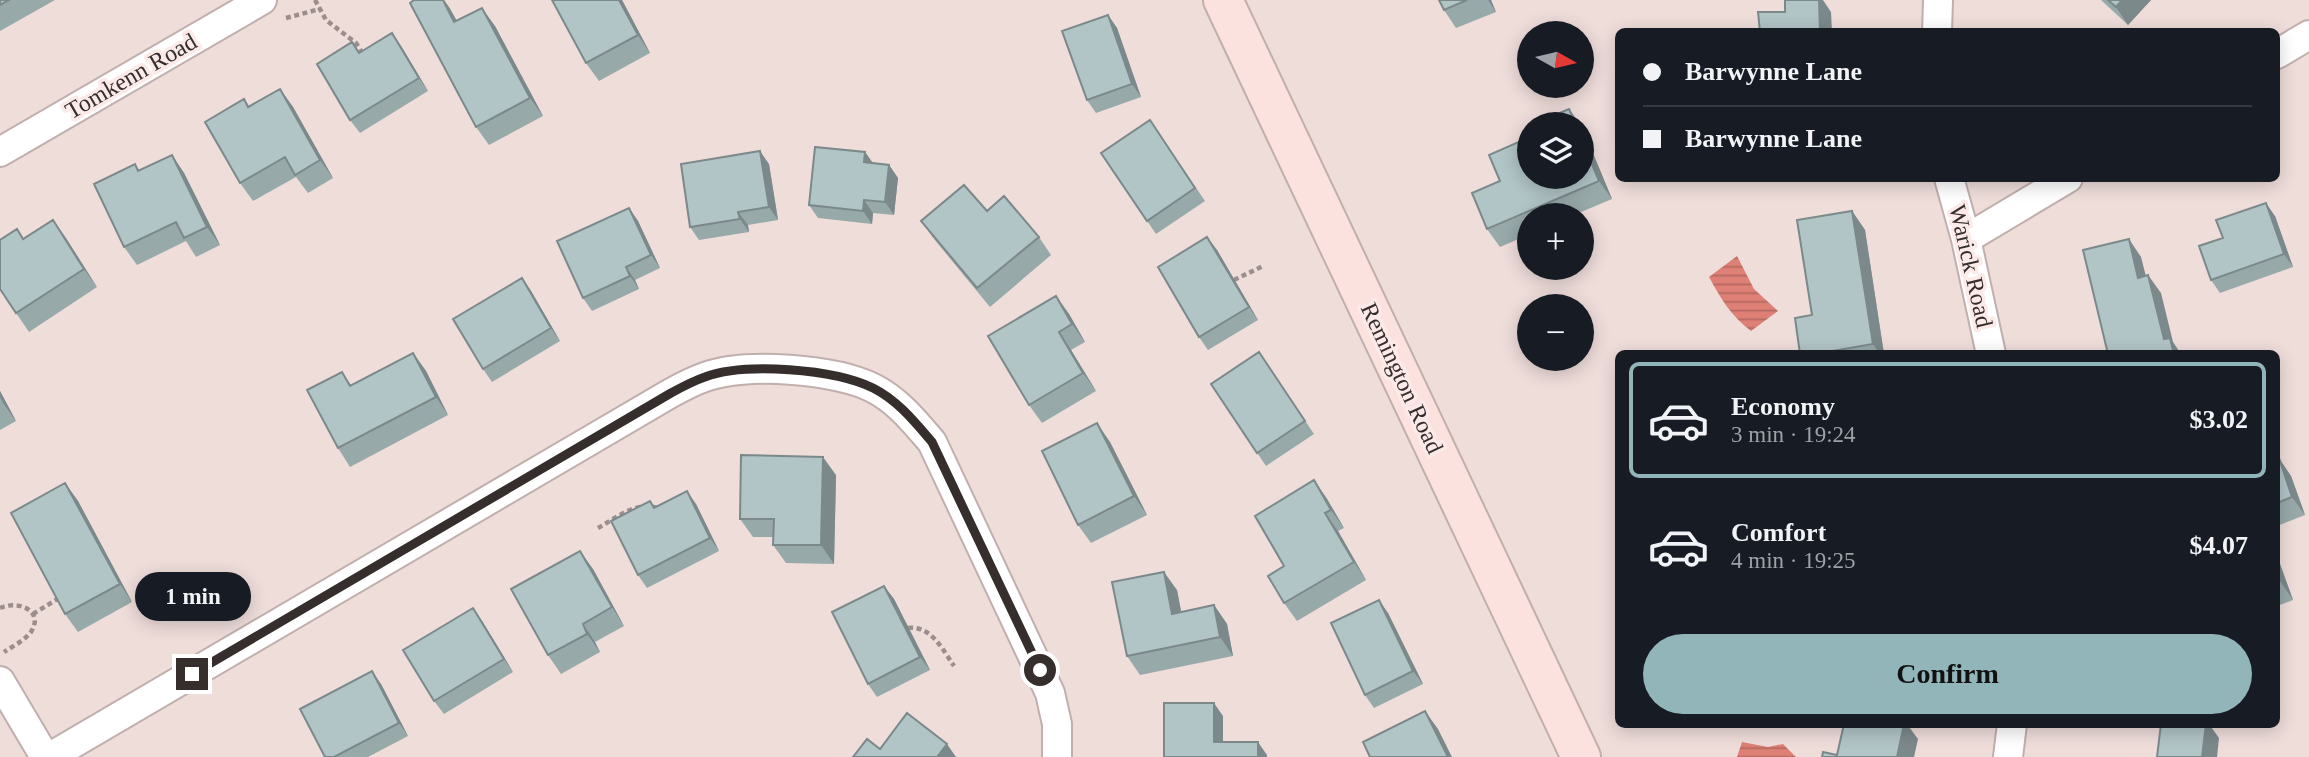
<!DOCTYPE html>
<html lang="en">
<head>
<meta charset="utf-8">
<style>
	:root { --surface:#171b24; --page:#20242c; --text:#f1f3f6; --muted:#9ea1a6; --line:#363941; --accent:#92b5ba }
	body { margin:0; font-family:"Times New Roman",serif; background:var(--page); color:var(--text); height:100vh; display:flex; flex-direction:column; font-size:26px; white-space:nowrap }
	* { box-sizing:border-box; margin:0 }
	p { font-size:23px; color:var(--muted) }
	.icon { flex:none; width:38px; height:38px; fill:none; stroke:currentColor; stroke-width:2; stroke-linecap:round; stroke-linejoin:round }
	.map { position:relative; flex:1; overflow:hidden }
	.sheet { position:absolute; left:1615px; top:350px; width:665px; height:378px; display:flex; flex-direction:column; background:var(--surface); border-radius:10px; box-shadow:0 4px 18px #0003 }
	.sheet>* { flex:none }
	.banner { position:absolute; left:1615px; top:28px; width:665px; height:154px; border-radius:10px; box-shadow:0 4px 18px #0003; display:grid; align-content:center; height:154px; padding:0 28px; background:var(--surface) }
	.needle { width:46px; rotate:98deg }
	.buttons { position:absolute; left:1517px; top:21px; display:grid; gap:14px }
	.buttons a { display:grid; place-items:center; width:77px; height:77px; border-radius:50%; background:var(--surface); box-shadow:0 4px 18px #0003; font-size:35px }
	.end { position:absolute; width:32px; height:32px; margin:-16px; border:9px solid #352e2d; background:#fff; box-shadow:0 0 0 4px #fff }
	.from { border-radius:50% }
	.bubble { position:absolute; height:49px; border-radius:24px; background:var(--surface); box-shadow:0 4px 18px #0003; font-size:23px; font-weight:800; line-height:49px; text-align:center }
	.banner b { display:flex; align-items:center; gap:24px; height:66px; font-size:26px }
	.banner b+b { border-top:2px solid var(--line) }
	.banner i { width:18px; height:18px; background:var(--text) }
	ul { padding:12px 0 0; list-style:none }
	li { display:flex; align-items:center; gap:21px; height:116px; margin:0 14px 10px; padding:0 14px; border:4px solid transparent; border-radius:10px }
	li div { flex:1 }
	li b { display:block; font-size:26px }
	li em { font-style:normal; font-weight:800 }
	li.selected { border-color:var(--accent) }
	li>.icon { width:63px; height:63px; stroke-width:1.5 }
	.primary-button { display:flex; gap:14px; margin-top:auto; padding:14px 28px }
	.primary-button a { flex:1; height:80px; border-radius:42px; background:var(--accent); color:#111; font-size:28px; font-weight:800; line-height:80px; text-align:center }
	.map>svg:first-child { display:block }
</style>
</head>
<body>
<div class="map">
<svg width="2309" height="757" viewBox="0 0 2309 757">
	<defs>
		<pattern id="water-rules" width="6" height="5" patternUnits="userSpaceOnUse" patternTransform="scale(1.75)"><rect width="6" height="5" fill="#de8075"/><path d="M0 2.5h6" fill="none" stroke="#b56960"/></pattern>
	</defs>
	<rect width="100%" height="100%" fill="#efddda"/>
	<!-- water -->
	<path fill="url(#water-rules)" d="M1737 256 1754 289 1778 311 1751 331C1731 316 1721 299 1709 277Z
		M1742 742 1768 747 1783 744 1796 757H1737Z"/>
	<g fill="none" stroke-linecap="round" stroke-linejoin="round">
		<!-- minor casing -->
		<g stroke="#c0afad" stroke-width="32">
			<path id="minor" d="M1937 32 1938 0
				M2277 54 2309 35
				M0 152 262 0
				M1949 178 1966 239 1991 354
				M1966 239 2068 178
				M0 681 45 757
				M50 757 671 393C682 387 693 381 705 377 745 362 835 369 873 388 897 400 914 421 932 442L1050 693 1057 724V757
				M2008 757 2012 724"/>
		</g>
		<!-- secondary casing -->
		<g stroke="#c0afad" stroke-width="42">
			<path id="secondary" d="M1223 0 1581 757"/>
		</g>
		<!-- path -->
		<path stroke="#9b8e8c" stroke-width="4.5" stroke-dasharray="5 3.5" stroke-linecap="butt" d="M315 0 326 20 356 43 364 56
			M286 18 320 9
			M1234 280 1263 266
			M598 528C616 518 636 501 657 508L658 511
			M0 608C17 600 45 610 31 632 24 641 13 646 4 652
			M33 614 59 598
			M908 628C931 625 943 650 954 666"/>
		<!-- minor -->
		<use href="#minor" stroke="#fff" stroke-width="28"/>
		<!-- secondary -->
		<use href="#secondary" stroke="#fce2df" stroke-width="38"/>
	</g>
	<!-- wall -->
	<path fill="#98a9aa" d="M0 0H55L0 31Z
		M552 0H622L650 53 599 81 586 63Z
		M1440 0H1491L1496 12 1456 28 1444 10Z
		M2101 0H2151L2128 25Z
		M449 7 457 21 495 26 543 116 489 145 476 127Z
		M1108 15 1117 28 1141 97 1096 113 1087 100Z
		M352 42 360 53 401 46 428 91 360 133 350 120Z
		M280 89 293 107 333 178 308 193 296 177 253 201 240 183 244 99 249 106Z
		M1150 120 1205 201 1156 234 1101 153Z
		M1582 127 1612 199 1574 215H1530V234L1500 247 1487 229 1500 181Z
		M865 152 873 163 889 165 898 178 894 215 873 213 872 224 818 218 809 205Z
		M172 155 184 173 220 245 196 257 186 241 137 265 124 247 135 164 139 170Z
		M769 164 778 220 748 225 749 232 699 240 690 227Z
		M629 208 638 221 660 268 635 280 639 289 592 311 583 298Z
		M987 211 1039 237 1051 255 990 307 934 239 921 221Z
		M1852 211 1865 230 1884 354H1800L1812 315Z
		M2275 216 2293 267 2220 293 2211 280 2223 238Z
		M53 220 97 287 29 332 16 313 17 229 24 239Z
		M1207 237 1217 250 1258 320 1208 350 1199 337Z
		M522 278 531 291 560 341 492 382 483 369Z
		M1056 296 1069 314 1085 342 1071 350 1096 391 1042 423 1029 405Z
		M1259 352 1314 434 1266 466 1211 384Z
		M413 353 426 371 448 415 350 467 338 448 342 372 351 385Z
		M0 391 16 421 0 430Z
		M1110 442 1147 515 1091 543 1078 525Z
		M2277 458 2291 476 2305 515 2277 526Z
		M836 475 834 564 786 563 773 545V537H753L740 519Z
		M1314 480 1327 499 1344 528 1338 531 1366 580 1297 621 1284 603V566Z
		M65 483 78 501 132 602 78 632 65 614Z
		M696 504 719 551 647 588 638 575 655 507Z
		M2277 559 2280 564 2293 600 2277 606Z
		M593 569 624 626 595 642 600 652 561 674 548 655Z
		M884 586 894 599 930 670 877 697 868 684Z
		M1177 590 1181 612 1214 605 1227 624 1233 656 1140 675 1127 656Z
		M1388 613 1423 684 1374 708 1365 695Z
		M482 621 513 672 444 714 434 701Z
		M381 684 408 736 368 757H325Z"/>
	<!-- shaded-wall -->
	<path fill="#7c898b" d="M443 0H444L449 7 467 40 454 22Z
		M619 0H622L650 53 638 35Z
		M1488 0H1491L1496 12Z
		M1819 0H1823L1831 12 1832 32H1820Z
		M2122 0H2151L2128 25 2116 7Z
		M482 8 495 26 543 116 530 98Z
		M1108 15 1117 28 1141 97 1132 84Z
		M392 33 401 46 428 91 419 78Z
		M280 89 293 107 333 178 320 160Z
		M1569 109 1580 124H1576Z
		M1582 127 1612 199 1599 181 1582 140Z
		M760 151 769 164 778 220 769 207Z
		M865 152 874 165 864 162Z
		M172 155 184 173 220 245 207 227Z
		M889 165 898 178 894 215 885 202Z
		M864 200 873 213 872 224 863 211Z
		M2266 203 2275 216 2293 267 2284 254Z
		M629 208 638 221 660 268 651 255Z
		M1852 211 1865 230 1884 354H1880L1873 344Z
		M738 212 748 225 749 232 740 219Z
		M53 220 66 238 97 287 84 269Z
		M1207 237 1217 250 1258 320 1249 307Z
		M2129 239 2141 257 2151 296 2138 278Z
		M626 267 635 280 639 289 630 276Z
		M2148 275 2161 293 2173 342 2181 354H2174L2164 339Z
		M522 278 531 291 560 341 551 328Z
		M1056 296 1069 314 1085 342 1072 324Z
		M1059 332 1071 350 1096 391 1083 373Z
		M413 353 426 371 448 415 436 397Z
		M0 391 16 421 3 403 0 397Z
		M1097 423 1110 442 1147 515 1134 496Z
		M823 457 836 475 834 564 821 545Z
		M2279 458 2291 476 2305 515 2292 497Z
		M1314 480 1327 499 1344 528 1331 510Z
		M65 483 78 501 132 602 120 584Z
		M687 491 696 504 719 551 710 538Z
		M1325 513 1338 531 1366 580 1354 562Z
		M580 551 593 569 624 626 612 607Z
		M2277 559 2280 564 2293 600 2280 581 2277 572Z
		M1164 572 1177 590 1185 632 1172 614Z
		M884 586 894 599 930 670 920 657Z
		M1379 600 1388 613 1423 684 1413 671Z
		M1214 605 1227 624 1233 656 1220 637Z
		M473 608 482 621 513 672 504 659Z
		M583 624 595 642 600 652 587 634Z
		M372 671 381 684 408 736 399 723Z
		M1214 703 1223 716V755L1214 742Z
		M1425 711 1438 729 1452 757H1448Z
		M1904 724H1907L1918 739 1914 757H1897Z
		M2206 724H2209L2219 738 2217 757H2202Z
		M1258 742 1267 755V757H1258Z
		M947 744 956 757H937Z"/>
	<!-- building -->
	<path fill="#b1c4c6" stroke="#7c898b" stroke-width="2" d="M0 0H9L0 5Z
		M414 0H443L454 22 482 8 530 98 476 127 410 3Z
		M552 0H619L638 35 586 63Z
		M1439 0H1467L1444 10Z
		M1785 0H1819L1820 32H1760L1758 12H1785Z
		M2108 0H2122L2116 7Z
		M1108 15 1132 84 1087 100 1062 31Z
		M392 33 419 78 350 120 317 64 352 42 359 53Z
		M280 89 320 160 295 175 285 157 240 183 205 122 244 99 248 107Z
		M1569 109 1576 124H1533Z
		M1150 120 1195 188 1147 221 1101 153Z
		M1530 137V177H1582V140L1599 181 1487 229 1472 193 1500 181 1489 155Z
		M815 147 865 152 864 162 889 165 885 202 864 200 863 211 809 205Z
		M760 151 769 207 738 212 740 219 690 227 681 164Z
		M172 155 207 227 184 238 176 222 124 247 94 184 135 164 138 171Z
		M964 185 987 211 1004 196 1039 237 977 288 921 221Z
		M2266 203 2284 254 2211 280 2199 246 2223 238 2216 220Z
		M629 208 651 255 626 267 630 276 583 298 557 241Z
		M1852 211 1873 344 1815 354H1800L1795 318 1812 315 1797 220Z
		M53 220 84 269 16 313 0 289V240L17 229 23 239Z
		M1207 237 1249 307 1199 337 1158 267Z
		M2129 239 2138 278 2148 275 2164 339 2170 338 2174 354H2108L2083 250Z
		M522 278 551 328 483 369 453 319Z
		M1056 296 1072 324 1059 332 1083 373 1029 405 988 336Z
		M1259 352 1305 421 1257 453 1211 384Z
		M413 353 436 397 338 448 307 390 342 372 350 386Z
		M1097 423 1134 496 1078 525 1042 451Z
		M741 455 823 457 821 545H773L774 519H740Z
		M2277 458H2279L2292 497 2277 503Z
		M1314 480 1331 510 1325 513 1354 562 1284 603 1268 576 1284 566 1255 516Z
		M65 483 120 584 65 614 11 513Z
		M687 491 710 538 638 575 611 521 650 501 654 508Z
		M580 551 612 607 583 624 587 634 548 655 511 589Z
		M1164 572 1172 614 1214 605 1220 637 1127 656 1112 582Z
		M2277 572 2280 581 2277 583Z
		M884 586 920 657 868 684 832 612Z
		M1379 600 1413 671 1365 695 1331 623Z
		M473 608 504 659 434 701 403 650Z
		M372 671 399 723 334 757H325L300 709Z
		M1164 703H1214V742H1258V757H1164Z
		M1425 711 1448 757H1370L1363 742Z
		M907 713 947 744 937 757H853L867 739 880 749Z
		M1844 724H1904L1897 757H1822L1823 752 1837 755Z
		M2161 724H2206L2202 757H2157Z"/>
	<g fill="none" stroke-linecap="round" stroke-linejoin="round">
		<!-- route -->
		<path stroke="#352e2d" stroke-width="9" d="M192 674 671 393C682 387 693 381 705 377 745 362 834 369 873 388 897 400 914 421 932 442L1040 670"/>
	</g>
	<g text-anchor="middle" dominant-baseline="central" stroke-width="7" stroke-linejoin="round" paint-order="stroke">
		<!-- street labels -->
		<g font-size="24" fill="#352e2d" stroke="#fceae8">
			<text transform="translate(131 76) rotate(-30)">Tomkenn Road</text>
			<text transform="translate(1971 266) rotate(77)">Warick Road</text>
			<text transform="translate(1402 378) rotate(65)">Remington Road</text>
		</g>
	</g>
</svg>
<div class="buttons">
<a><svg class="needle" viewBox="-14 -14 28 28"><path d="M0-13l5 13h-10z" fill="#e53935"/><path d="M0 13l5-13h-10z" fill="#9ea1a6"/></svg></a>
<a><svg class="icon" aria-label="layers" viewBox="0 0 24 24"><path d="M12 4l9 5-9 5-9-5zM3 14l9 5 9-5"/></svg></a>
<a>+</a>
<a>−</a>
</div>
<i class="end from" style="left:1040px;top:670px"></i>
<i class="end" style="left:192px;top:674px"></i>
<div class="bubble" style="left:135px;top:572px;width:116px">1 min</div>
<div class="banner">
<b><i class="from"></i>Barwynne Lane</b>
<b><i></i>Barwynne Lane</b>
</div>
<section class="sheet">
<ul>
<li class="selected"><svg class="icon" aria-label="car" viewBox="0 0 24 24"><path d="M5 17H2v-5l4-1 3-4h7l3 4 3 1v5h-3M9 17h6M6 11h13"/><circle cx="7" cy="17" r="2"/><circle cx="17" cy="17" r="2"/></svg><div><b>Economy</b><p>3 min · 19:24</p></div><em>$3.02</em></li>
<li><svg class="icon" aria-label="car" viewBox="0 0 24 24"><path d="M5 17H2v-5l4-1 3-4h7l3 4 3 1v5h-3M9 17h6M6 11h13"/><circle cx="7" cy="17" r="2"/><circle cx="17" cy="17" r="2"/></svg><div><b>Comfort</b><p>4 min · 19:25</p></div><em>$4.07</em></li>
</ul>
<div class="primary-button"><a>Confirm</a></div>
</section>
</div>
</body>
</html>
